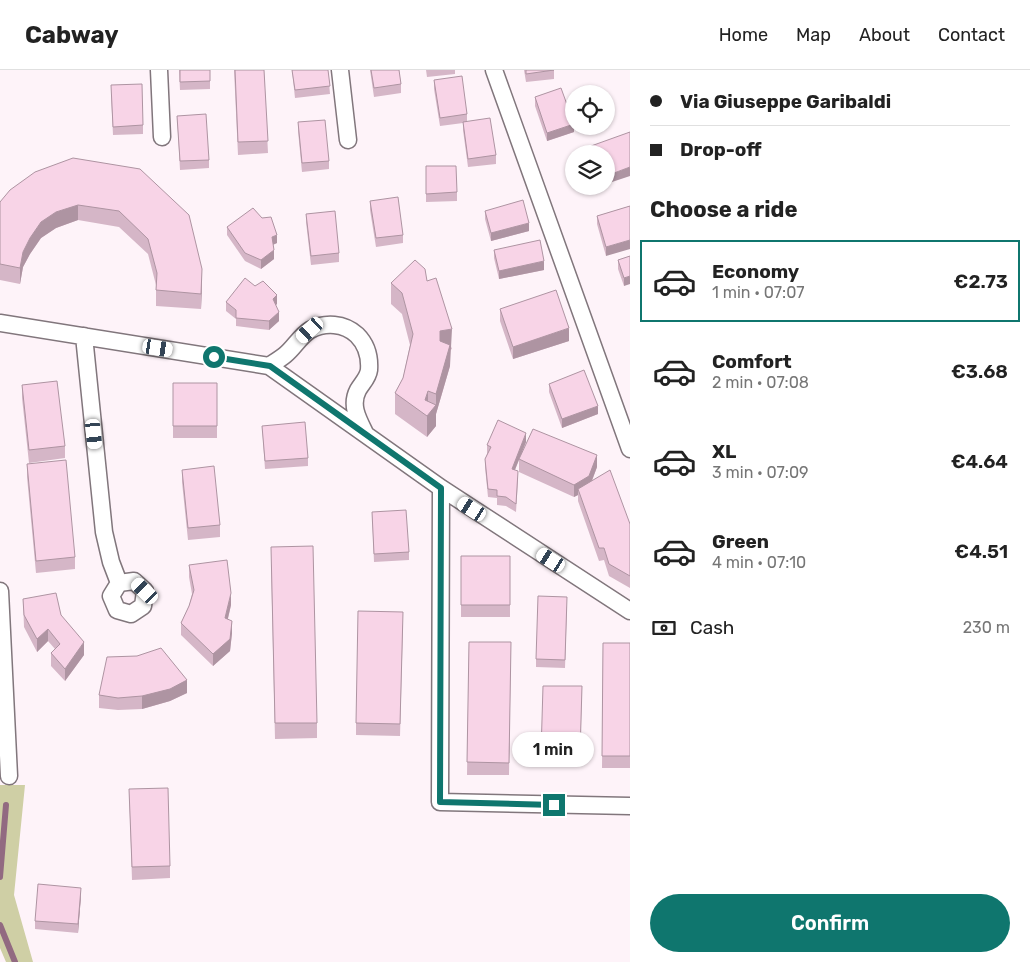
<!DOCTYPE html>
<html lang="en">
<head>
<meta charset="utf-8">
<style>
	:root { --surface:#fff; --page:#f6f6f6; --text:#222; --muted:#767676; --line:#e0e0e0; --accent:#0f766e }
	body { margin:0; font-family:Rubik,sans-serif; background:var(--page); color:var(--text); height:100vh; display:flex; flex-direction:column; font-size:19px; white-space:nowrap }
	* { box-sizing:border-box; margin:0 }
	p { font-size:16px; color:var(--muted) }
	.icon { flex:none; width:28px; height:28px; fill:none; stroke:currentColor; stroke-width:2; stroke-linecap:round; stroke-linejoin:round }
	.map { position:relative; flex:1; overflow:hidden }
	.details { display:flex; flex-direction:column; background:var(--surface); width:400px }
	.details>* { flex:none }
	.guide { display:grid; align-content:center; height:110px; padding:0 20px; background:var(--surface) }
	.buttons { position:absolute; left:565px; top:15px; display:grid; gap:10px }
	.buttons a { display:grid; place-items:center; width:50px; height:50px; border-radius:50%; background:var(--surface); box-shadow:0 1px 4px #0004; font-size:25px }
	.end { position:absolute; width:22px; height:22px; margin:-11px; border:6px solid #0f766e; background:#fff; box-shadow:0 0 0 2px #fff }
	.from { border-radius:50% }
	.bubble { position:absolute; height:35px; border-radius:18px; background:var(--surface); box-shadow:0 1px 4px #0004; font-size:16px; font-weight:600; line-height:35px; text-align:center }
	.car { position:absolute; width:15px; height:30px; margin:-15px -8px; border-radius:6px; box-shadow:0 0 4px 1px #0007; background:linear-gradient(#fff 24%,#345 0 40%,#fff 0 76%,#345 0 86%,#fff 0) }
	.guide b { display:flex; align-items:center; gap:18px; height:48px; font-size:19px }
	.guide b+b { border-top:1px solid var(--line) }
	.guide i { width:12px; height:12px; background:var(--text) }
	ul { padding:0; list-style:none }
	li { display:flex; align-items:center; gap:15px; height:82px; margin:0 10px 8px; padding:0 10px; border:2px solid transparent; border-radius:0px }
	li div { flex:1 }
	li b { display:block; font-size:19px }
	li em { font-style:normal; font-weight:600 }
	li.selected { border-color:var(--accent) }
	li>.icon { width:45px; height:45px; stroke-width:1.5 }
	h2 { padding:0 20px; font-size:22px; line-height:60px }
	.pay { display:flex; align-items:center; gap:12px; height:55px; padding:0 20px; font-size:19px }
	.pay p { margin-inline-start:auto }
	.button { display:flex; gap:10px; margin-top:auto; padding:10px 20px }
	.button a { flex:1; height:58px; border-radius:30px; background:var(--accent); color:#fff; font-size:20px; font-weight:600; line-height:58px; text-align:center }
	header { display:flex; align-items:center; gap:30px; box-sizing:border-box; height:70px; padding:0 25px; background:var(--surface); border-bottom:1px solid var(--line) }
	header strong { font-size:24px }
	nav { display:flex; gap:28px; margin-inline-start:auto; font-size:18px }
	main { display:flex; flex:1; min-height:0 }
	.map>svg:first-child { display:block }
</style>
</head>
<body>
<header>
<strong>Cabway</strong>
<nav><a>Home</a><a>Map</a><a>About</a><a>Contact</a></nav>
</header>
<main>
<div class="map">
<svg width="630" height="892" viewBox="0 0 630 892">
	<rect width="100%" height="100%" fill="#fef3f9"/>
	<!-- green -->
	<path fill="#cfcfa5" d="M0 715H25L14 825 33 892H6L0 878Z"/>
	<g fill="none" stroke-linecap="round" stroke-linejoin="round">
		<!-- stream -->
		<path stroke="#926a81" stroke-width="6" d="M0 807 6 735
			M0 855 15 892"/>
		<!-- minor casing -->
		<g stroke="#81767c" stroke-width="19">
			<path id="minor" d="M159 0 162 67
				M340 0 348 70
				M494 0 630 379
				M0 253 269 296 441 418 630 541
				M84 266 104 462 111 492 119 513
				M269 296C275 292 280 289 285 285 294 278 300 266 310 260 325 252 344 253 357 265 366 274 370 286 369 300 368 308 362 313 358 320 350 335 358 349 365 363
				M441 418 440 732 630 736
				M134 511 145 521 143 536 131 544 117 540 111 526 119 513Z
				M0 521 9 706"/>
		</g>
		<!-- minor -->
		<use href="#minor" stroke="#fff" stroke-width="16"/>
	</g>
	<!-- wall -->
	<path fill="#d5b6c7" d="M179 0H210V19L180 20Z
		M234 0H264L268 83 238 85Z
		M292 0H328L330 24 295 28Z
		M370 0H399L401 14V23L374 27Z
		M426 0H455V4L427 7Z
		M524 0H554V9L526 12Z
		M434 10 467 44V51L496 85V94L468 97 463 60V53L440 56 434 19Z
		M111 24 143 55V64L113 65Z
		M535 27 574 62 547 71 535 36Z
		M177 46 209 90V98L180 100Z
		M298 52 329 91V99L302 102 298 61Z
		M73 88 202 215 201 239 156 236V215L148 184 119 157 78 150 56 158 41 168 30 184 23 197 20 214 0 210V132Z
		M426 96 457 122V131L426 132Z
		M370 131 403 165V173L376 177 370 140Z
		M630 136 606 186 597 154V146Z
		M485 141 529 161 491 171 485 149Z
		M306 144 339 183V192L311 195 306 152Z
		M227 157 277 173 273 175 274 189 261 199 245 191 227 165Z
		M494 180 544 200 499 209 494 188Z
		M630 186 624 216 618 199V190Z
		M427 211 452 279 450 280V296L436 344V356L427 367 395 344V323L403 308 410 275 402 244 391 234V213Z
		M226 232 277 234 275 235 279 251 269 260 236 256V249L226 241Z
		M500 239 569 271 513 289 500 251Z
		M173 313H217V368H173Z
		M549 314 598 344 562 358 549 322Z
		M22 315 65 376V388L29 393 22 328Z
		M262 356 308 388V396L265 399Z
		M526 372 522 382 597 397 592 411 630 454V518L609 506 604 490 599 491 578 431V425L574 427 519 402V390L515 400 518 410 516 442 506 436 497 435V428L488 427 485 397V389L487 384V375Z
		M27 394 75 487V499L36 503 27 407Z
		M182 400 220 455V467L188 470 182 412Z
		M372 442 409 482V490L374 492Z
		M461 486H510V547H461Z
		M271 493 317 653V668L275 669Z
		M189 495 231 535 228 549 232 563 230 581 213 596 181 565V553L189 536 192 524 189 507Z
		M23 529 61 545 84 585 65 611 51 596V583L55 579 48 571 37 582 24 557Z
		M567 536 565 598 536 597V589Z
		M403 554 400 666 356 665V653Z
		M469 572H511L509 705H467Z
		M603 573H630V698H602Z
		M582 616 580 696 541 695V683Z
		M187 623 170 631 142 639 118 640 99 638V625Z
		M129 719 170 796V808L132 810Z
		M81 826 78 863 35 859V851Z"/>
	<!-- shaded-wall -->
	<path fill="#ae94a2" d="M574 54V62L547 71V63Z
		M630 97V106L606 114V106Z
		M78 135V150L56 158 41 168 30 184 23 197 20 214V198L23 182 30 168 41 152 56 142Z
		M529 153V161L491 171V163Z
		M277 165V173L272 175V167Z
		M630 170V179L606 186V177Z
		M274 180V189L261 199V190Z
		M544 191V200L499 209V201Z
		M202 199V215L201 239V224Z
		M630 206V214L624 216V208Z
		M277 225V234L273 238V229Z
		M279 242V251L269 260V251Z
		M569 258V271L513 289V277Z
		M452 259 450 296 436 344V356L427 367V346L436 335V324L440 282V261Z
		M428 321V342L425 330Z
		M598 336V344L562 358V349Z
		M526 363V372L512 407V399Z
		M597 385V397L589 418 578 419V425L574 427V415Z
		M231 523V535L225 560V548Z
		M232 551V563L230 581 213 596V584Z
		M48 559V571L37 582V569Z
		M84 572V585L65 611V599Z
		M187 610V623L170 631 142 639V626Z
		M81 818V826L78 863V854Z"/>
	<!-- building -->
	<path fill="#f8d4e7" stroke="#ae94a2" d="M180 0H210V11L180 12Z
		M235 0H264L268 71 238 72Z
		M292 0H328L330 16 295 20Z
		M371 0H399L401 14 374 18Z
		M526 0H554L526 4Z
		M462 6 467 44 440 48 434 10Z
		M142 14 143 55 113 57 111 15Z
		M561 18 574 54 547 63 535 27Z
		M206 44 209 90 180 91 177 46Z
		M490 48 496 85 468 89 463 52Z
		M325 50 329 91 302 93 298 52Z
		M630 62V97L606 106V84H593L591 76Z
		M73 88 140 99 189 145 202 199 201 224 156 220 157 203 148 169 119 141 78 135 56 142 41 152 30 168 23 182 20 198 0 194V132L10 120 35 102Z
		M426 96H456L457 122 426 124Z
		M398 127 403 165 376 168 370 131Z
		M523 130 529 153 491 163 485 141Z
		M630 136V170L606 177 597 146Z
		M253 138 262 148 271 147 277 165 272 167 274 180 261 190 245 183 227 157Z
		M335 141 339 183 311 186 306 144Z
		M540 170 544 191 499 201 494 180Z
		M630 186V206L624 208 618 190Z
		M415 190 425 199 427 211 436 208 452 259 440 261V271L450 275 436 324 428 321 425 330 436 335 427 346 395 323 403 308 413 264 402 223 391 213Z
		M245 208 255 216 263 211 277 225 273 229 279 242 269 251 236 248V240L226 232Z
		M556 220 569 258 513 277 500 239Z
		M584 300 598 336 562 349 549 314Z
		M57 311 65 376 29 380 22 315Z
		M173 313H217V356H173Z
		M498 350 526 363 512 399 518 401 516 434 506 427 497 426V420L488 419 485 389 491 377 487 375Z
		M305 352 308 388 265 391 262 356Z
		M533 359 597 385 589 406 574 415 519 389Z
		M66 390 75 487 36 491 27 394Z
		M214 396 220 455 188 458 182 400Z
		M610 400 630 454V506L609 494 604 478H599L578 419Z
		M406 440 409 482 374 484 372 442Z
		M313 476 317 653H275L271 477Z
		M461 486H510V535H461Z
		M227 490 231 523 225 548 232 551 230 569 213 584 181 553 189 536 194 520 189 495Z
		M56 523 61 545 84 572 65 599 51 583 60 574 48 559 37 569 24 545 23 529Z
		M538 526 567 527 565 590 536 589Z
		M358 541 403 542 400 654 356 653Z
		M469 572H511L509 693 467 692Z
		M603 573H630V686H602Z
		M161 578 187 610 170 619 142 626 118 628 99 625 107 587 137 586Z
		M543 616H582L580 684 541 683Z
		M168 718 170 796 132 797 129 719Z
		M38 814 81 818 78 854 35 851Z"/>
	<g fill="none" stroke-linecap="round" stroke-linejoin="round">
		<!-- route -->
		<path stroke="#0f766e" stroke-width="6" d="M214 287 270 296 441 418 440 732 554 735"/>
	</g>
</svg>
<div class="buttons">
<a><svg class="icon" aria-label="locate" viewBox="0 0 24 24"><circle cx="12" cy="12" r="6"/><path d="M12 2v4M12 18v4M2 12h4M18 12h4"/></svg></a>
<a><svg class="icon" aria-label="layers" viewBox="0 0 24 24"><path d="M12 4l9 5-9 5-9-5zM3 14l9 5 9-5"/></svg></a>
</div>
<i class="end from" style="left:214px;top:287px"></i>
<i class="end" style="left:554px;top:735px"></i>
<div class="bubble" style="left:512px;top:662px;width:82px">1 min</div>
<i class="car" style="left:310px;top:260px;rotate:228deg"></i>
<i class="car" style="left:158px;top:278px;rotate:99deg"></i>
<i class="car" style="left:94px;top:364px;rotate:174deg"></i>
<i class="car" style="left:472px;top:439px;rotate:303deg"></i>
<i class="car" style="left:551px;top:490px;rotate:303deg"></i>
<i class="car" style="left:145px;top:521px;rotate:314deg"></i>
</div>
<section class="details">
<div class="guide">
<b><i class="from"></i>Via Giuseppe Garibaldi</b>
<b><i></i>Drop-off</b>
</div>
<h2>Choose a ride</h2>
<ul>
<li class="selected"><svg class="icon" aria-label="car" viewBox="0 0 24 24"><path d="M5 17H2v-5l4-1 3-4h7l3 4 3 1v5h-3M9 17h6M6 11h13"/><circle cx="7" cy="17" r="2"/><circle cx="17" cy="17" r="2"/></svg><div><b>Economy</b><p>1 min · 07:07</p></div><em>€2.73</em></li>
<li><svg class="icon" aria-label="car" viewBox="0 0 24 24"><path d="M5 17H2v-5l4-1 3-4h7l3 4 3 1v5h-3M9 17h6M6 11h13"/><circle cx="7" cy="17" r="2"/><circle cx="17" cy="17" r="2"/></svg><div><b>Comfort</b><p>2 min · 07:08</p></div><em>€3.68</em></li>
<li><svg class="icon" aria-label="car" viewBox="0 0 24 24"><path d="M5 17H2v-5l4-1 3-4h7l3 4 3 1v5h-3M9 17h6M6 11h13"/><circle cx="7" cy="17" r="2"/><circle cx="17" cy="17" r="2"/></svg><div><b>XL</b><p>3 min · 07:09</p></div><em>€4.64</em></li>
<li><svg class="icon" aria-label="car" viewBox="0 0 24 24"><path d="M5 17H2v-5l4-1 3-4h7l3 4 3 1v5h-3M9 17h6M6 11h13"/><circle cx="7" cy="17" r="2"/><circle cx="17" cy="17" r="2"/></svg><div><b>Green</b><p>4 min · 07:10</p></div><em>€4.51</em></li>
</ul>
<div class="pay"><svg class="icon" aria-label="cash" viewBox="0 0 24 24"><path d="M3 7h18v10H3z"/><circle cx="12" cy="12" r="2"/></svg>Cash<p>230 m</p></div>
<div class="button"><a>Confirm</a></div>
</section>
</main>
</body>
</html>
